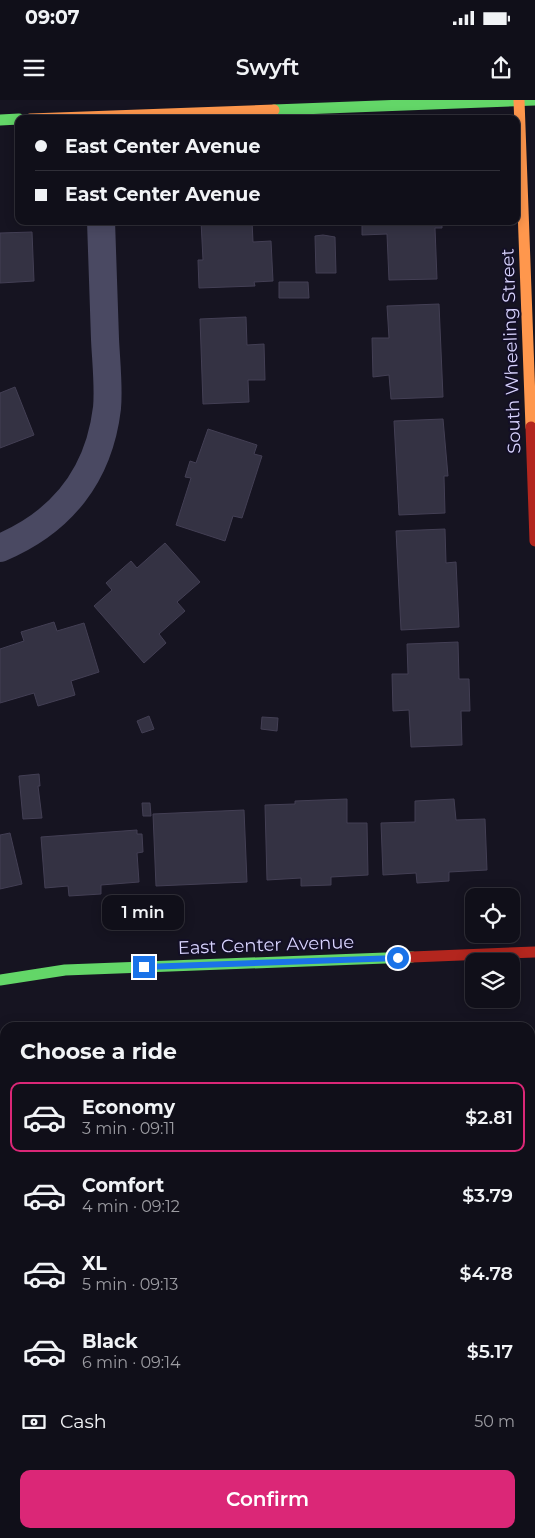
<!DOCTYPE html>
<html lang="en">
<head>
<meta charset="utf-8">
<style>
	:root { --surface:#100f19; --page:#191822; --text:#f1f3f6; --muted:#9c9ca2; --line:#302f38; --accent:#db2777 }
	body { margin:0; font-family:Montserrat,sans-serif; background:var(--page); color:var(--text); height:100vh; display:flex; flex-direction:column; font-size:19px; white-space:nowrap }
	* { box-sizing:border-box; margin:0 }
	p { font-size:16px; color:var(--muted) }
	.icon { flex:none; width:28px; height:28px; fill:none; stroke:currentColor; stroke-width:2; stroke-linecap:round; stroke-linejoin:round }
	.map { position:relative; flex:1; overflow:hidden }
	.panel { position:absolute; left:0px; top:922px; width:535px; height:516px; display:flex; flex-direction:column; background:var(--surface); border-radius:15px 15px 0 0; box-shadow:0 2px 12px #0003,0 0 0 1px var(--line) }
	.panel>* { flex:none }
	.guide { position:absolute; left:15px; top:15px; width:505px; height:110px; border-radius:10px; box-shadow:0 2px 12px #0003,0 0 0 1px var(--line); display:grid; align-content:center; height:110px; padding:0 20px; background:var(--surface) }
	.buttons { position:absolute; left:465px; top:788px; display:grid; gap:10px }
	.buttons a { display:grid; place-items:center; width:55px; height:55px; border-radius:10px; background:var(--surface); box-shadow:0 2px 12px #0003,0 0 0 1px var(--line); font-size:25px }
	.end { position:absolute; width:22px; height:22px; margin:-11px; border:6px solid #1a73e8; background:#fff; box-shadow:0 0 0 2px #fff }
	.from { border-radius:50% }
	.bubble { position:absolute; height:35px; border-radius:10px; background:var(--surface); box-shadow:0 2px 12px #0003,0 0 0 1px var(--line); font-size:16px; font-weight:600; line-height:35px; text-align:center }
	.guide b { display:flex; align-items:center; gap:18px; height:48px; font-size:19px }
	.guide b+b { border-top:1px solid var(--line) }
	.guide i { width:12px; height:12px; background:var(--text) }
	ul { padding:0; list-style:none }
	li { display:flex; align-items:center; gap:15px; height:70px; margin:0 10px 8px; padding:0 10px; border:2px solid transparent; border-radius:10px }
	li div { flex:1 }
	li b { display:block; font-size:19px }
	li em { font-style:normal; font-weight:600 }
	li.active { border-color:var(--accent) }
	li>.icon { width:45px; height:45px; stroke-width:1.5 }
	h2 { padding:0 20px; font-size:22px; line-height:60px }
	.pay { display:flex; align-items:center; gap:12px; height:55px; padding:0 20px; font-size:19px }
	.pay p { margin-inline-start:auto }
	.action { display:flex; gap:10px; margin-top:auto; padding:10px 20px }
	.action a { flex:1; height:58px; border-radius:10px; background:var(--accent); color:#fff; font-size:20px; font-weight:600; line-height:58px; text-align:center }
	.status { display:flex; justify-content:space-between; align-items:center; height:35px; padding:0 25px; background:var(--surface); direction:ltr }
	.status svg { height:14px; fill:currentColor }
	header { display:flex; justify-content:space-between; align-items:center; height:65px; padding:0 20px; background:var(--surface); font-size:22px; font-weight:600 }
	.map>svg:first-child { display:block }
</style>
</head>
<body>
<div class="status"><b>09:07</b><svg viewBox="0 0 49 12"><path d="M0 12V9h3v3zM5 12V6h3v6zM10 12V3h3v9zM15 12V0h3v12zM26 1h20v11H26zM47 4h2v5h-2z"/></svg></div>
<header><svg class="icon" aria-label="menu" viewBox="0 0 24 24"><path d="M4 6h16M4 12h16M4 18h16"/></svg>Swyft<svg class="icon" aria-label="share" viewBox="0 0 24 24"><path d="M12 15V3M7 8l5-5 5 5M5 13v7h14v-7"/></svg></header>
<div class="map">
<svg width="535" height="1438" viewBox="0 0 535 1438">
	<rect width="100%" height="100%" fill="#161421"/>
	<!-- building -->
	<path fill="#343243" stroke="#433f54" d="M201 121H252L253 142 271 141 273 181 254 182 255 186 199 188 198 160H203Z
		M362 121H442V128H435L437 179 389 180 387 134 362 135Z
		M32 132 34 181 0 183V133Z
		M323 135 335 137 336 173H316L315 136Z
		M279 182H308L309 198H279Z
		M439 204 443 297 391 299 389 275 373 277 372 238H389L387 206Z
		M246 217 247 245 264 244 265 280H248L249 302 203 304 200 219Z
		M15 287 34 335 0 348V293Z
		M443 319 448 376H444L445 413 399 415 394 321Z
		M208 329 257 345 254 354 262 356 242 418 233 416 225 441 176 425 191 378 185 377 190 361 196 363Z
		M445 429 446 463 456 462 459 527 401 530 396 431Z
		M165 443 200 482 177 502 185 511 159 534 166 543 144 563 94 506 112 490 106 483 131 461 137 468Z
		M54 522 57 531 84 523 99 572 71 581 75 595 38 606 34 593 0 603V549L24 541 21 532Z
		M458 542 459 579H469L470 611H461L462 645 411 647 409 610 393 611 392 574H408L407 544Z
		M149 616 154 629 142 633 137 621Z
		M262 617 278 618 277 631 261 629Z
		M39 674 40 686H38L42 718 23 719 19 676Z
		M347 699V723H367L368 775 331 777V785L301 786V778L267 780 265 705 295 704V701Z
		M454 699 456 720 485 719 487 770 449 772V781L417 783 416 773 383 775 381 723 415 722V701Z
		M142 703H150L151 716H143Z
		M244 710 247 782 156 786 153 714Z
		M137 730V734H142L143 752 137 753 139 782 101 785V794L69 796 68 786 45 788 41 737Z
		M10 733 22 784 0 789V735Z
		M0 1046 5 1058V1061L0 1063Z
		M64 1434V1438H0V1435Z
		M113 1434H296V1438H114Z"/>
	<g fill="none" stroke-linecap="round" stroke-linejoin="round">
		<!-- lane -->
		<path stroke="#4a4962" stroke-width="16" d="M517 1438 525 1434"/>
		<!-- street -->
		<path stroke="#4a4962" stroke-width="28" d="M0 448C62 422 99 375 107 308 109 287 106 261 105 239 104 200 102 161 101 121"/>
		<!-- fast -->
		<path stroke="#63d668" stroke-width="11" d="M274 10 535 0
			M0 20 19 19
			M0 880 65 870 412 857"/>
		<!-- slow -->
		<path stroke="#ff974d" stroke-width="11" d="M519 0 531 327
			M30 19 274 10"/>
		<!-- jam -->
		<path stroke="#b3261e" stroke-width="11" d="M531 327 535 441
			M412 857 535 852"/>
	</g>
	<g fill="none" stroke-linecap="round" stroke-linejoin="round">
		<!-- route -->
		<path stroke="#1a73e8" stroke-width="6" d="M144 867 398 858"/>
	</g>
	<g text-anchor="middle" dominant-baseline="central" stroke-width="4" stroke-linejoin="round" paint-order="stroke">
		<!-- street labels -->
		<g font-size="18" fill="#d9d4ff" stroke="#130f26">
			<text transform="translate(511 251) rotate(-92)">South Wheeling Street</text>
			<text transform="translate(266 845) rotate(-2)">East Center Avenue</text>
		</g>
	</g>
</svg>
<div class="buttons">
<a><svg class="icon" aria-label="locate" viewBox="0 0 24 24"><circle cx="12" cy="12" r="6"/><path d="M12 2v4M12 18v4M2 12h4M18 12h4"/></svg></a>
<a><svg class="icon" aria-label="layers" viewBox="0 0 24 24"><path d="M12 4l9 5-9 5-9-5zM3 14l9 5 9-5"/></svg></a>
</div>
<i class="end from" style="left:398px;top:858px"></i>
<i class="end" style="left:144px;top:867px"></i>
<div class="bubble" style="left:102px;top:795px;width:82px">1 min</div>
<div class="guide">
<b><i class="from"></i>East Center Avenue</b>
<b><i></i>East Center Avenue</b>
</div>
<section class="panel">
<h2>Choose a ride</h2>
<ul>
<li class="active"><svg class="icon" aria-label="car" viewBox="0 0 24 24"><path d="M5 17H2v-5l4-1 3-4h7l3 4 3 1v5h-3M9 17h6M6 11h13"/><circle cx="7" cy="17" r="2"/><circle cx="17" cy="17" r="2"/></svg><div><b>Economy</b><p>3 min · 09:11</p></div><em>$2.81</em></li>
<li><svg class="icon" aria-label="car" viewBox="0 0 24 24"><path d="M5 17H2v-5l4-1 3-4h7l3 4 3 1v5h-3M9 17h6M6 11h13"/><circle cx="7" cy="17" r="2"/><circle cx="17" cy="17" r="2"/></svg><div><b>Comfort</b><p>4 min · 09:12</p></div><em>$3.79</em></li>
<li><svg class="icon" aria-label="car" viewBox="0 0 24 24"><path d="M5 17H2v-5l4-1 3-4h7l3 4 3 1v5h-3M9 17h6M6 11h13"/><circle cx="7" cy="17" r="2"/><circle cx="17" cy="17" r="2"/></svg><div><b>XL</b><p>5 min · 09:13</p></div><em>$4.78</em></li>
<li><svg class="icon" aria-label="car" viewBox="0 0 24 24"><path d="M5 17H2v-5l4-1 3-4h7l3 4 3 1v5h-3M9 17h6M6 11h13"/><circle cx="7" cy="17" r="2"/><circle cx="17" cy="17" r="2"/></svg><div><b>Black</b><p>6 min · 09:14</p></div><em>$5.17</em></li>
</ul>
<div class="pay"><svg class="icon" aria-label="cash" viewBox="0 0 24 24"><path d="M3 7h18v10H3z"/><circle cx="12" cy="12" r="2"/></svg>Cash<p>50 m</p></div>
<div class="action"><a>Confirm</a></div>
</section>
</div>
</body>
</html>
